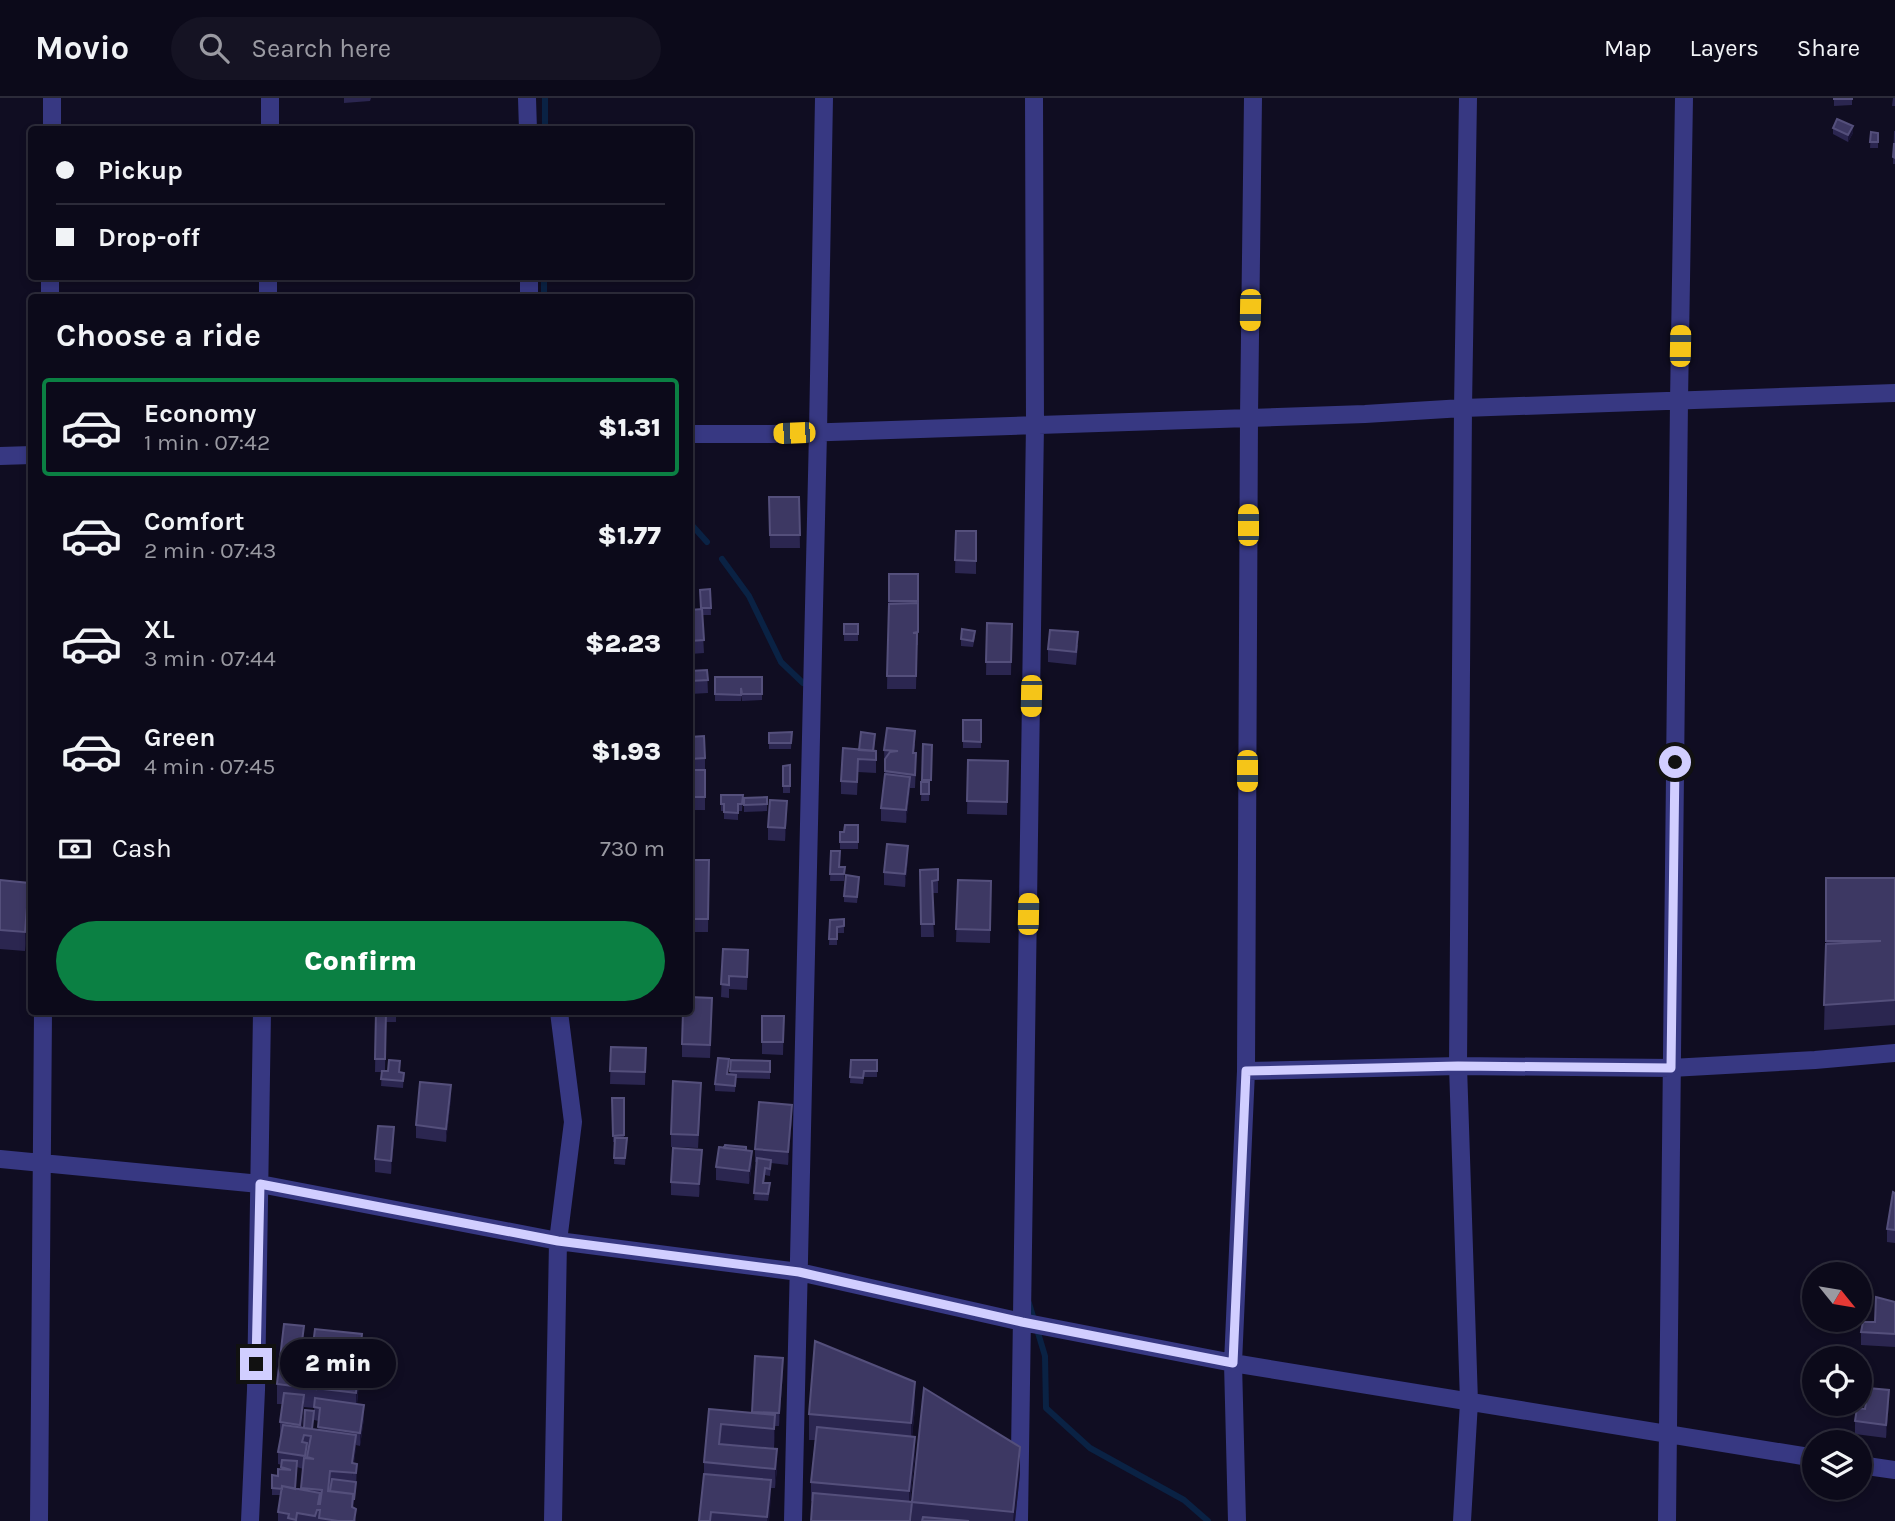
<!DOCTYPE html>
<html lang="en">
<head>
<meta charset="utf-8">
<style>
	:root { --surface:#0c0a1a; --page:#151323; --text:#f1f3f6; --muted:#9a9aa2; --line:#2c2b39; --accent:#0b8043 }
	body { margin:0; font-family:Karla,sans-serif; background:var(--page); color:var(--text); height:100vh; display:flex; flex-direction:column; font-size:26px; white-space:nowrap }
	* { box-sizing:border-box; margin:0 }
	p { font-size:23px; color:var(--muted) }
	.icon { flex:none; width:38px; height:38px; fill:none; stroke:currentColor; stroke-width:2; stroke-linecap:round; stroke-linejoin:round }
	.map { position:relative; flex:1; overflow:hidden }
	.details { position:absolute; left:28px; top:196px; width:665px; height:721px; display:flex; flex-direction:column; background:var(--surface); border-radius:7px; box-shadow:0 4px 10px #0003,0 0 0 2px var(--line) }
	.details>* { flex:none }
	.top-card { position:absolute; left:28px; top:28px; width:665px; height:154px; border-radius:7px; box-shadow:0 4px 10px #0003,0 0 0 2px var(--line); display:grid; align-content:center; height:154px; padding:0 28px; background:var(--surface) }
	.needle { width:46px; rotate:120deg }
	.buttons { position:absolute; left:1802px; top:1164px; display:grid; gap:14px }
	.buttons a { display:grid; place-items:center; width:70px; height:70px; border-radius:50%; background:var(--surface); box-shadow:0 4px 10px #0003,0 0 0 2px var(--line); font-size:35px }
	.end { position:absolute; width:32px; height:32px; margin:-16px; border:9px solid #d1ceff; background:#111; box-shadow:0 0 0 4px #111 }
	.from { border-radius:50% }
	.bubble { position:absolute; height:49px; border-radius:24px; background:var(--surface); box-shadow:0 4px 10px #0003,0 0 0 2px var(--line); font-size:23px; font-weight:800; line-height:49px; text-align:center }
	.car { position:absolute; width:21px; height:42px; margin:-21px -10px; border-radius:9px; box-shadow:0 0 5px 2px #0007; background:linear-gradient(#f5c518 24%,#345 0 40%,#f5c518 0 76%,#345 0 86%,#f5c518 0) }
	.top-card b { display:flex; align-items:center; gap:24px; height:66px; font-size:26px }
	.top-card b+b { border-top:2px solid var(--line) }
	.top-card i { width:18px; height:18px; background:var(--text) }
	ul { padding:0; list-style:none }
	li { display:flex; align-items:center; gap:21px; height:98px; margin:0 14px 10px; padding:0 14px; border:4px solid transparent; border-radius:7px }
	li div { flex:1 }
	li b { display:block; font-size:26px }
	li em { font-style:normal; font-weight:800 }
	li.active { border-color:var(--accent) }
	li>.icon { width:63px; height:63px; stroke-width:1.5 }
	h2 { padding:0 28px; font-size:32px; line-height:84px }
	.pay { display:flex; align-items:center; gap:18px; height:77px; padding:0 28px; font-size:26px }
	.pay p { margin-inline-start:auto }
	.action { display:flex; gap:14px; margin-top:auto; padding:14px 28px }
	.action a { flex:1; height:80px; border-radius:42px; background:var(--accent); color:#fff; font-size:28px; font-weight:800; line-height:80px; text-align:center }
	header { display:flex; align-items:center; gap:42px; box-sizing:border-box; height:98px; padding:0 35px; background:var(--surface); border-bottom:2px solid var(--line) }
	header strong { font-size:33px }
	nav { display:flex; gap:38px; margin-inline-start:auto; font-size:24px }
	.search { width:490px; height:63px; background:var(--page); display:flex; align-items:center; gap:18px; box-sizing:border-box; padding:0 24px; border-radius:38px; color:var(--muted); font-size:26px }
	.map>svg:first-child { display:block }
</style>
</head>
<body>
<header>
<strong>Movio</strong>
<div class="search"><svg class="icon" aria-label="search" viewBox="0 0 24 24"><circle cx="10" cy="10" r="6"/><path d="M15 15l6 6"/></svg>Search here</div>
<nav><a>Map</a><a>Layers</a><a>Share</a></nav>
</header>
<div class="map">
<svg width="1895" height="1423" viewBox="0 0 1895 1423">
	<rect width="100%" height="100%" fill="#100d22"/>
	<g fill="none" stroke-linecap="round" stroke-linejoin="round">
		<!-- stream -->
		<path stroke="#0a2244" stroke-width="6" d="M545 32V0
			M544 200V178
			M690 425 707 444
			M722 461 749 498 781 564 803 585
			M1029 1205 1045 1258 1046 1310 1090 1350 1184 1402 1208 1423"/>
		<!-- minor -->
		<path stroke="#373882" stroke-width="18" d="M527 0 528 32
			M52 32V0
			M270 32V0
			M529 178V200
			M50 200V178
			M268 200V178
			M690 336H771L1365 316 1463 310 1895 295
			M0 358 32 357
			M1246 973 1458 968 1671 970 1815 962 1895 955
			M0 1061 260 1086 558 1143 799 1174 1022 1224 1233 1265 1815 1360
			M1860 1367 1895 1372
			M39 1423 43 914
			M250 1423 256 1292 262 914
			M553 1423 558 1143 573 1024 559 914
			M793 1423 818 334 824 0
			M1019 1423 1035 326 1034 0
			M1237 1423 1233 1265 1246 973 1249 318 1253 0
			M1462 1423 1469 1304 1458 968 1463 310 1468 0
			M1667 1423 1679 303 1684 0"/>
	</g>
	<!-- wall -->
	<path fill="#2b2650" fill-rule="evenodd" d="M344 0H371L370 3 344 5Z
		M1834 0H1852V7L1834 8Z
		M1893 0H1895V8H1892Z
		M1833 30 1853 35 1848 44 1833 36Z
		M1894 33H1895V66H1893Z
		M1871 34 1878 35V50H1870Z
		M769 399H799L800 450H770Z
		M956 433H976V476L955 475Z
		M889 476H918V547H917L916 591H887Z
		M710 491 711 517H702L704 555 690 556V512L701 511Z
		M987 525 1012 526 1011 577H986Z
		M844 526H858V543H844Z
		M975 539 973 549 961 548V541Z
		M1078 547 1076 567 1048 564V551Z
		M707 572 708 595 690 596V573Z
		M715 579H762V602L742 603 741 597V603H715Z
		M963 622H981V650H963Z
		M792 634 791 651H769V635Z
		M690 639 705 660V712H690Z
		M875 642 874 653H876V675L858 674 857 697 841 696V683L859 652Z
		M915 646 914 655 916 668 915 690H910L906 725 881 723V710L885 678 884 652Z
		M923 646 932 647 929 703H921Z
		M968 662 1008 663 1007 717 967 716Z
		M790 667V695H783V668Z
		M721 697H743L742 713H738V722L724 721V713H721Z
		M767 699V713L744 714V700Z
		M787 716 785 743 768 742V729Z
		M858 727V751H840V734H844Z
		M831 753 839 769H845L844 783H830Z
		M908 761 905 789 884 787V774Z
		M690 762H709L708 834H690Z
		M938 771V795H932L934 839H921L920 772Z
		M1826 780H1895V927L1824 932 1826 848Z
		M0 782 29 804 25 853 0 851Z
		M958 782 991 783 990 845 956 844Z
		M859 785 857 805 844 804V798Z
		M844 821V835H837V847H829L830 822Z
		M723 851 748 865 747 892 729 891V900L721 899Z
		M712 913 710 960 682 959V946Z
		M376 914H396V924H386L385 973 404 975 403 990 381 988 382 974H375Z
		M615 914H629L628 918 615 917Z
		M784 918 783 957 762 956V944Z
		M611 949 646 950 645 987 610 986Z
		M731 962 770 963V981L736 980 735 994 715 993V986L728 976 730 977Z
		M851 962H877V979H864L863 986 850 985Z
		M701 998 698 1050 671 1049V1036Z
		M451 1000 446 1044 416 1040V1027Z
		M612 1000H624V1040H627L625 1067 614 1066 615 1044H613Z
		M792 1020 788 1067 771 1065 770 1078 765 1077 764 1085 770 1092 768 1103 754 1102 757 1064H755V1051Z
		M394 1042 391 1076 375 1074V1061Z
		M702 1065 699 1099 671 1097V1084Z
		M752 1066 749 1086 716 1082V1069Z
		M1895 1095V1145L1887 1144V1131Z
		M1895 1204V1249L1861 1247V1234L1875 1224Z
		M284 1226 304 1247 303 1256 312 1257 315 1231 362 1255 357 1306 364 1320 360 1348 356 1347 354 1365 357 1366 356 1390 353 1409 356 1423H278V1414L281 1397H272V1377L278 1378 281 1371 282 1367 278 1366V1354L281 1337H280V1324L282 1306H277V1286ZM304 1309 314 1310V1313L304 1330H302ZM314 1319V1322L319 1323 318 1332 312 1331ZM297 1369 303 1371 301 1392 295 1391Z
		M755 1258 783 1273 779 1328H775L774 1350 721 1346 777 1370 775 1390H771L769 1423H699L704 1379V1364L709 1311 752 1315Z
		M1889 1305 1886 1340 1855 1336V1323L1865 1311Z
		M915 1310 912 1338 915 1358 910 1404 912 1423 811 1403V1384L815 1342H809V1316Z
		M1020 1375 1015 1423H912V1404Z"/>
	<!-- shaded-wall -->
	<path fill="#191436" d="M1853 28V35L1848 44V37Z
		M910 679V692L906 725V712Z
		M787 703V716L785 743V730Z
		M908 748V761L905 789V776Z
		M29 785V804L25 853V834Z
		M451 987V1000L446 1044V1031Z
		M792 1007V1020L788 1067V1054Z
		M394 1029V1042L391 1076V1063Z
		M702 1052V1065L699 1099V1086Z
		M752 1053V1066L749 1086V1073Z
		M304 1228V1247L301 1271V1251Z
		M362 1236V1255L356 1314V1295Z
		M783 1260V1273L779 1328V1315Z
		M915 1284V1310L911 1350V1325Z
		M1889 1292V1305L1886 1340V1327Z
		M304 1297V1310L300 1340V1327Z
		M364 1307V1320L360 1348V1335Z
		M775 1317V1336L774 1350V1331Z
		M356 1337V1350L352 1378V1365Z
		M915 1339V1358L909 1413V1393Z
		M1020 1349V1375L1015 1423H1013Z
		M777 1351V1370L775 1390V1371Z
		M771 1382V1401L769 1423H767Z"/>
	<!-- building -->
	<path fill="#3d3863" stroke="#544f7b" stroke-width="2" d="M1834 0H1852V1H1834Z
		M1837 21 1853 28 1848 37 1833 30Z
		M1871 34 1878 35V44H1870Z
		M1894 46H1895V60L1893 59Z
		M769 399H799L800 437H770Z
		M956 433H976V463L955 462Z
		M889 476H918V503H889Z
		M710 491 711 510H701L700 492Z
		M918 505V534L913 535H917L916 578H887L889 506Z
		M702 511 704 542 690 543V512Z
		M987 525 1012 526 1011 564H986Z
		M844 526H858V536H844Z
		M962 531 975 533 973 543 961 541Z
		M1050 532 1078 534 1076 554 1048 551Z
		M707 572 708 582 690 583V573Z
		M715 579H762V596H742L741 590V597L715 596Z
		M963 622H981V644L963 643Z
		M887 630 915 633 913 655H916L915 677 885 673V661L890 654 898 653 884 652Z
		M792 634 791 645H769V635Z
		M861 634 875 636 873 653 859 652Z
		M704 638 705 660 690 661V639Z
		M923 646 932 647 931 682H922Z
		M843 650 876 653V662L858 661 857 684 841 683Z
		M968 662 1008 663 1007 704 967 703Z
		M790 667V688H783V668Z
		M690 672H705V699H690Z
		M885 676 910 679 906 712 881 710Z
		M921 684H929V696H921Z
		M721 697H743L742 706H738V715L724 714V706H721Z
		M767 699V706L744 707V700Z
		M770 702 787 703 785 730 768 729Z
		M845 727H858V744H840V734H844Z
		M887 746 908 748 905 776 884 774Z
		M831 753H840L839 769H845L844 776H830Z
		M690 762H709L708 821H690Z
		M938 771V782L932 783 934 826H921L920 772Z
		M846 777 859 779 857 799 844 798Z
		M1826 780H1895V902L1824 907 1826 846 1881 843H1826Z
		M0 782 29 785 25 834 0 832Z
		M958 782 991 783 990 832 956 831Z
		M844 821V828L837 829V841H829L830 822Z
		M723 851 748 852 747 879 729 878V887L721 886Z
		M690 899 712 900 710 947 682 946 683 914H690Z
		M376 914H386L385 961H375Z
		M386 914H396V918L386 917Z
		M762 918H784L783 944H762Z
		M611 949 646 950 645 974 610 973Z
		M718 960 729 961 727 976 736 977 735 988 715 986Z
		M389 962 400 963 399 974 404 975 403 983 381 981 382 973H388Z
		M731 962 770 963V974L730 973Z
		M851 962H877V973H864L863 980 850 979Z
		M673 983 701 985 698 1037 671 1036Z
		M420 984 451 987 446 1031 416 1027Z
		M612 1000H624V1037L613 1038Z
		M759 1004 792 1007 788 1054 755 1051Z
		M378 1028 394 1029 391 1063 375 1061Z
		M615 1040H627L625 1060H614Z
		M725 1047 746 1049V1052L724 1050Z
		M719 1049 752 1053 749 1073 716 1069Z
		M673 1050 702 1052 699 1086 671 1084Z
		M757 1060 771 1062 770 1071 765 1070 763 1085H770L768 1096 754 1095Z
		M1893 1094 1895 1095V1132L1887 1131Z
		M1876 1199 1895 1204V1236L1861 1234 1863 1224H1875Z
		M284 1226 304 1228 301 1251 287 1249V1254L326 1259V1257L312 1255 315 1231 362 1236 356 1295 324 1291V1286L316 1283V1291L277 1286Z
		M815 1243 915 1284 911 1325 809 1316Z
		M755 1258 783 1260 779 1315 752 1314Z
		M924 1290 1020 1349 1013 1414 912 1404Z
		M1868 1290 1889 1292 1886 1327 1855 1323 1857 1310 1865 1311Z
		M284 1295 304 1297 300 1327 280 1324Z
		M315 1300 364 1307 360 1335 318 1329 320 1310 314 1309Z
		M709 1311 775 1317 774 1331 721 1326 719 1346 777 1351 775 1371 704 1364Z
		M305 1312 314 1313 312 1331 304 1330Z
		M283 1327 356 1337 352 1365 357 1366 356 1375 330 1373 328 1393 353 1396 352 1409 356 1411 354 1423H338L319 1420 320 1412H317L315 1418 297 1415 296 1422 288 1420 289 1416 278 1414 282 1388 320 1395 318 1406H320L322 1392 301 1390 304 1360 314 1361 307 1359 311 1338 304 1337 302 1344 307 1345 305 1358 278 1354Z
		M817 1329 915 1339 909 1393 811 1384Z
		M282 1362 297 1363 295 1391 282 1388V1391L272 1390V1377L278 1378V1371L291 1372 281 1369Z
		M704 1376 771 1382 767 1419 711 1414 710 1423H699Z
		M332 1381 356 1384 354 1402 353 1396 330 1393Z
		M813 1395 912 1404 910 1423H811Z
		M923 1419 969 1423H922Z"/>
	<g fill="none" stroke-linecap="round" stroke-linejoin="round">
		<!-- route -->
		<path stroke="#d1ceff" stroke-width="9" d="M256 1266 260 1086 558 1143 799 1174 1022 1224 1233 1265 1246 973 1458 968 1671 970 1675 664"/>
	</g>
</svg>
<div class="buttons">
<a><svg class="needle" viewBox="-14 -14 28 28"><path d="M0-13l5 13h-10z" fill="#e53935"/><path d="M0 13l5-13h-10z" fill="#9a9aa2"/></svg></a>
<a><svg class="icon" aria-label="locate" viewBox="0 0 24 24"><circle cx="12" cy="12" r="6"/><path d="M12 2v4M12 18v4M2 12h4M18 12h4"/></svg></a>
<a><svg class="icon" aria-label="layers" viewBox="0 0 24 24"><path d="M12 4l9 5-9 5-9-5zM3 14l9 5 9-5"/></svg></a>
</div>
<i class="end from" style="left:1675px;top:664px"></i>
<i class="end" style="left:256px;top:1266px"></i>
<div class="bubble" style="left:280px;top:1241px;width:116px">2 min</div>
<i class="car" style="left:1250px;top:212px;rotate:181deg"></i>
<i class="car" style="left:1680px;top:248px;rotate:1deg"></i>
<i class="car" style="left:794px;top:335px;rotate:268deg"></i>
<i class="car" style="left:1248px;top:427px;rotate:0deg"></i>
<i class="car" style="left:1031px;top:598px;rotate:181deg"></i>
<i class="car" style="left:1247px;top:673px;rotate:180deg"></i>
<i class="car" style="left:1028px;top:816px;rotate:1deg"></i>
<div class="top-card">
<b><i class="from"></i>Pickup</b>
<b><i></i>Drop-off</b>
</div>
<section class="details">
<h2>Choose a ride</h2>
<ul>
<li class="active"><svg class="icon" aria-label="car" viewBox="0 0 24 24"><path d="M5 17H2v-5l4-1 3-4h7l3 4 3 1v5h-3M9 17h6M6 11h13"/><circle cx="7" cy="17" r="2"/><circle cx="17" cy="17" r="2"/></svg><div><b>Economy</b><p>1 min · 07:42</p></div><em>$1.31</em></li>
<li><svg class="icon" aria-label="car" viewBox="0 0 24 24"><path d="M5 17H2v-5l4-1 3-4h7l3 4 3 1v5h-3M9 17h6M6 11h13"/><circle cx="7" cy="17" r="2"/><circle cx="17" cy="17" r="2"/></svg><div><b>Comfort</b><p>2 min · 07:43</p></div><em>$1.77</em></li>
<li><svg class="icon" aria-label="car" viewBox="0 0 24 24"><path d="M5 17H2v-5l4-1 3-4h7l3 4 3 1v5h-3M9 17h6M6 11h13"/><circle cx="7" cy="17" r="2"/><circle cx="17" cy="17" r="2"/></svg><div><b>XL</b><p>3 min · 07:44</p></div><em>$2.23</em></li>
<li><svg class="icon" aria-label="car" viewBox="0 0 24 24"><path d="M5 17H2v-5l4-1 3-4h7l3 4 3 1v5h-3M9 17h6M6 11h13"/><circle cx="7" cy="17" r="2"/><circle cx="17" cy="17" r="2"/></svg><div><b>Green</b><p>4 min · 07:45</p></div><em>$1.93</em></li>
</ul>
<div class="pay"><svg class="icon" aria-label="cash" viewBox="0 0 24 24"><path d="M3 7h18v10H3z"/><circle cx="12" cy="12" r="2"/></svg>Cash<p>730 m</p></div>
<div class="action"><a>Confirm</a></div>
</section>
</div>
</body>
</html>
